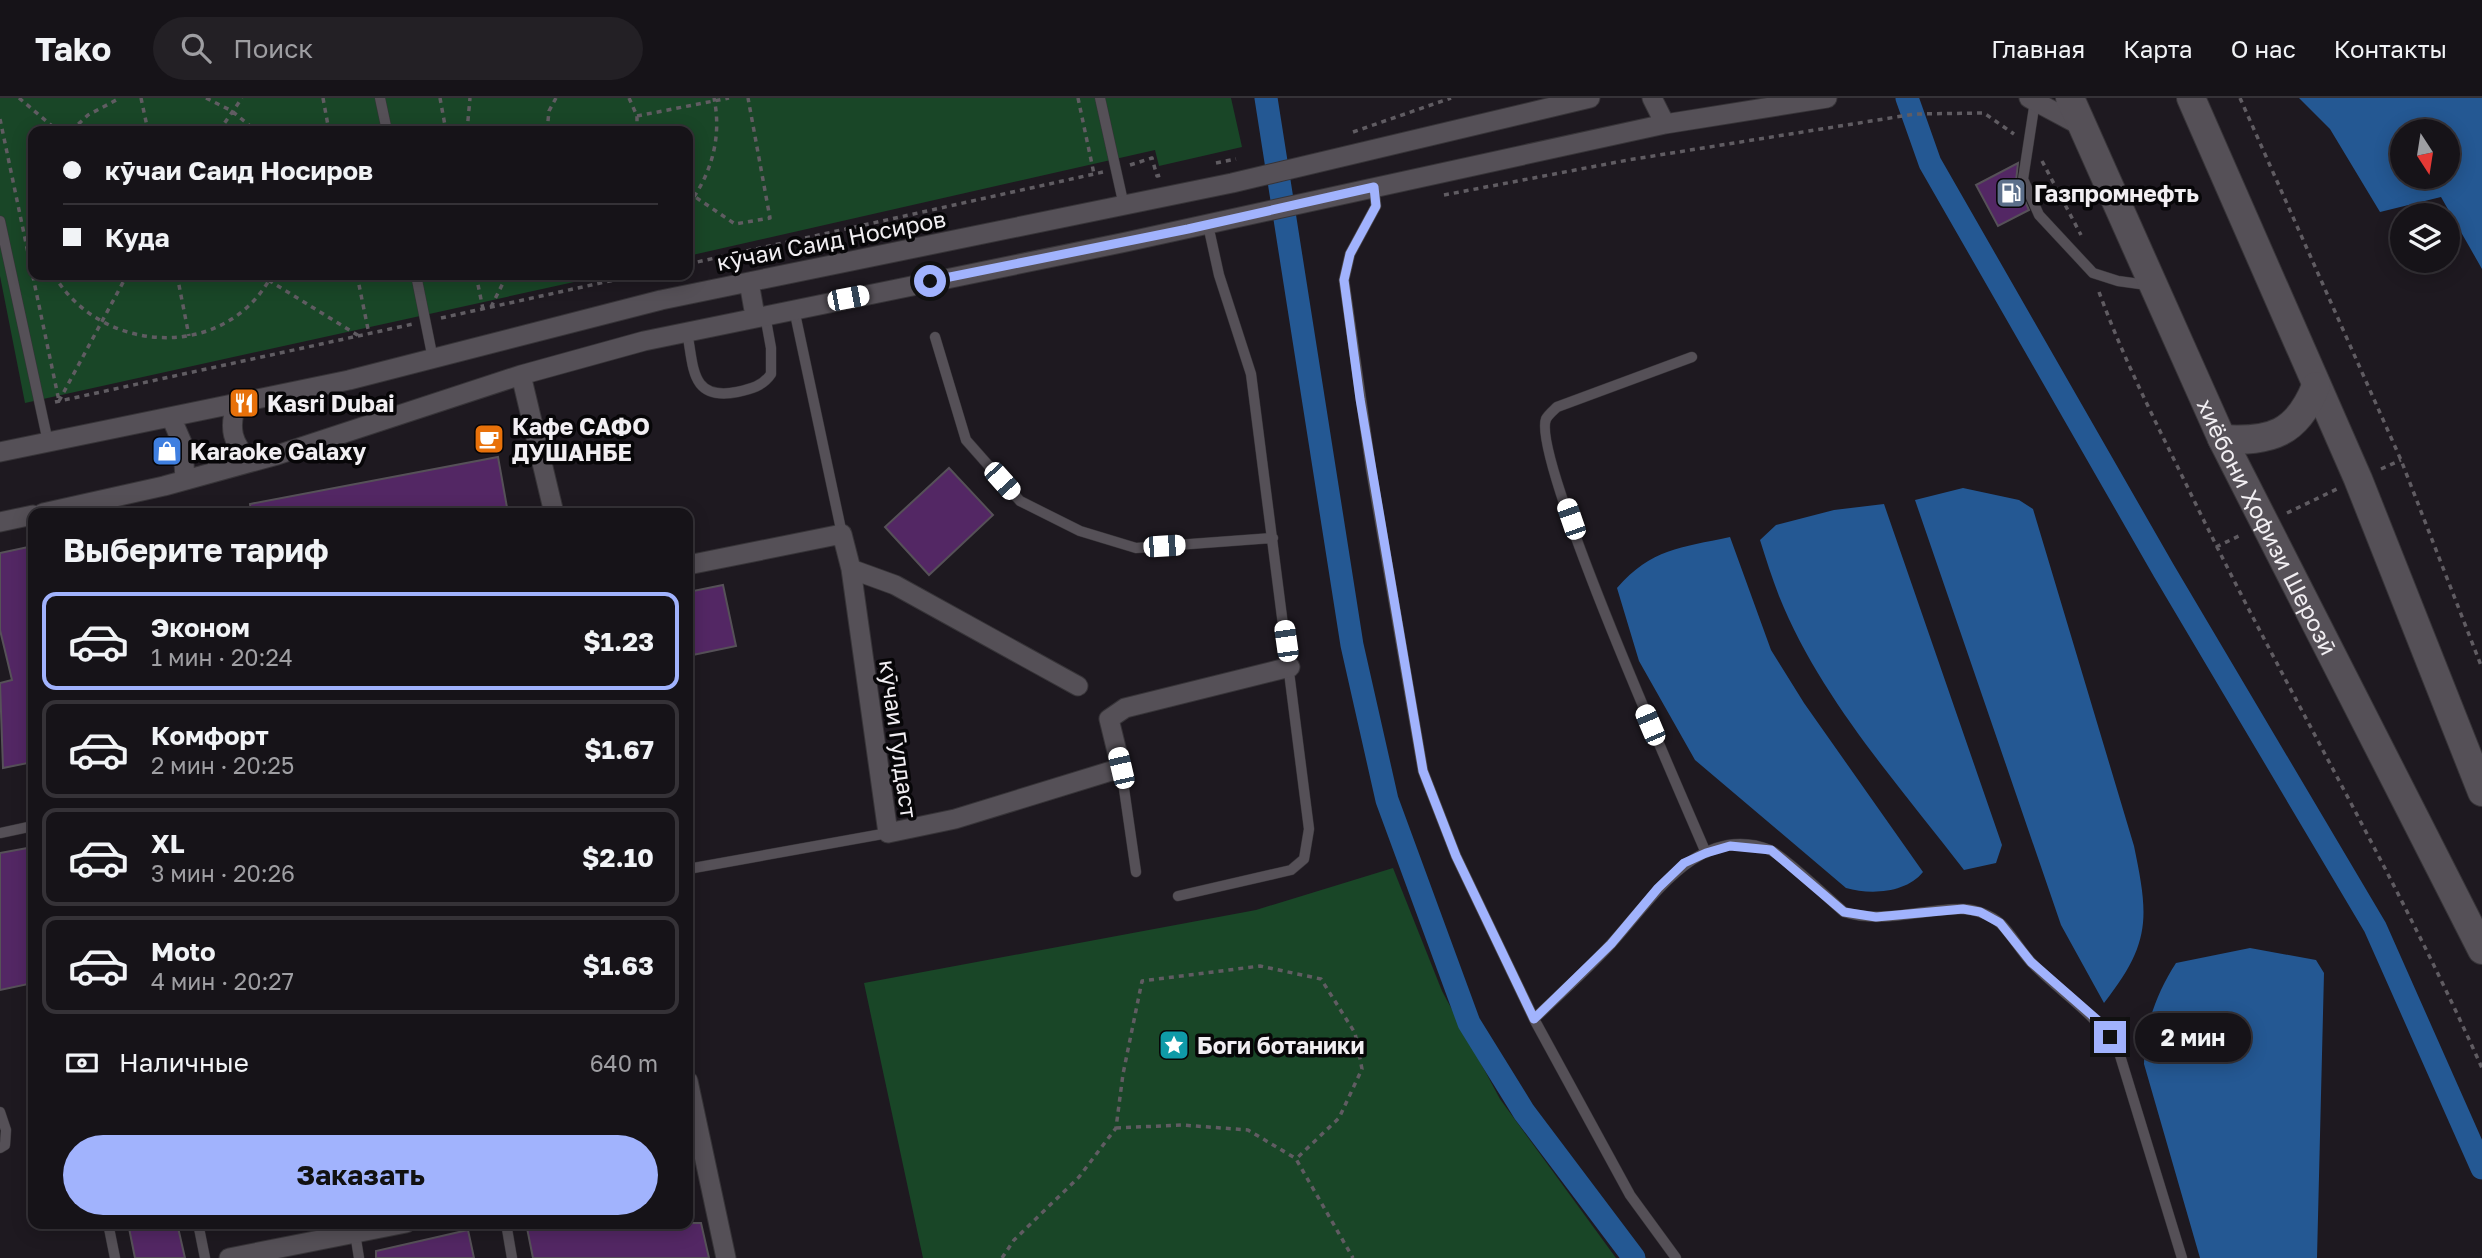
<!DOCTYPE html>
<html lang="ru">
<head>
<meta charset="utf-8">
<style>
	:root { --surface:#161318; --page:#232025; --text:#f1f3f6; --muted:#9e9ea2; --line:#353237; --accent:#a1b3fd }
	body { margin:0; font-family:"Golos Text",sans-serif; background:var(--page); color:var(--text); height:100vh; display:flex; flex-direction:column; font-size:26px; white-space:nowrap }
	* { box-sizing:border-box; margin:0 }
	p { font-size:23px; color:var(--muted) }
	.icon { flex:none; width:38px; height:38px; fill:none; stroke:currentColor; stroke-width:2; stroke-linecap:round; stroke-linejoin:round }
	.map { position:relative; flex:1; overflow:hidden }
	.details { position:absolute; left:28px; top:410px; width:665px; height:721px; display:flex; flex-direction:column; background:var(--surface); border-radius:14px; box-shadow:0 4px 18px #0003,0 0 0 2px var(--line) }
	.details>* { flex:none }
	.hud { position:absolute; left:28px; top:28px; width:665px; height:154px; border-radius:14px; box-shadow:0 4px 18px #0003,0 0 0 2px var(--line); display:grid; align-content:center; height:154px; padding:0 35px; background:var(--surface) }
	.needle { width:46px; rotate:168deg }
	.tools { position:absolute; left:2390px; top:21px; display:grid; gap:14px }
	.tools a { display:grid; place-items:center; width:70px; height:70px; border-radius:50%; background:var(--surface); box-shadow:0 4px 18px #0003,0 0 0 2px var(--line); font-size:35px }
	.end { position:absolute; width:32px; height:32px; margin:-16px; border:9px solid #a1b3fd; background:#111; box-shadow:0 0 0 4px #111 }
	.from { border-radius:50% }
	.bubble { position:absolute; height:49px; border-radius:24px; background:var(--surface); box-shadow:0 4px 18px #0003,0 0 0 2px var(--line); font-size:23px; font-weight:700; line-height:49px; text-align:center }
	.car { position:absolute; width:21px; height:42px; margin:-21px -10px; border-radius:9px; box-shadow:0 0 5px 2px #0007; background:linear-gradient(#fff 24%,#345 0 40%,#fff 0 76%,#345 0 86%,#fff 0) }
	.hud b { display:flex; align-items:center; gap:24px; height:66px; font-size:26px }
	.hud b+b { border-top:2px solid var(--line) }
	.hud i { width:18px; height:18px; background:var(--text) }
	ul { padding:0; list-style:none }
	li { display:flex; align-items:center; gap:21px; height:98px; margin:0 14px 10px; padding:0 21px; border:4px solid var(--line); border-radius:14px }
	li div { flex:1 }
	li b { display:block; font-size:26px }
	li em { font-style:normal; font-weight:700 }
	li.selected { border-color:var(--accent) }
	li>.icon { width:63px; height:63px; stroke-width:1.5 }
	h2 { padding:0 35px; font-size:32px; line-height:84px }
	.pay { display:flex; align-items:center; gap:18px; height:77px; padding:0 35px; font-size:26px }
	.pay p { margin-inline-start:auto }
	.cta { display:flex; gap:14px; margin-top:auto; padding:14px 35px }
	.cta a { flex:1; height:80px; border-radius:42px; background:var(--accent); color:#111; font-size:28px; font-weight:700; line-height:80px; text-align:center }
	header { display:flex; align-items:center; gap:42px; box-sizing:border-box; height:98px; padding:0 35px; background:var(--surface); border-bottom:2px solid var(--line) }
	header strong { font-size:33px }
	nav { display:flex; gap:38px; margin-inline-start:auto; font-size:24px }
	.search { width:490px; height:63px; background:var(--page); display:flex; align-items:center; gap:18px; box-sizing:border-box; padding:0 24px; border-radius:38px; color:var(--muted); font-size:26px }
	.map>svg:first-child { display:block }
</style>
</head>
<body>
<header>
<strong>Tako</strong>
<div class="search"><svg class="icon" aria-label="search" viewBox="0 0 24 24"><circle cx="10" cy="10" r="6"/><path d="M15 15l6 6"/></svg>Поиск</div>
<nav><a>Главная</a><a>Карта</a><a>О нас</a><a>Контакты</a></nav>
</header>
<div class="map">
<svg width="2482" height="1160" viewBox="0 0 2482 1160">
	<rect width="100%" height="100%" fill="#1e1920"/>
	<!-- green -->
	<path fill="#194627" d="M0 0H1231L1242 49 1159 68 1155 52 688 158V33H33V177H606L25 305 0 178Z
		M1393 770 1442 893 1500 1001 1616 1160H923L864 885 1256 812Z"/>
	<!-- water -->
	<path fill="#245893" fill-rule="evenodd" d="M2299 0H2482V171L2441 99 2380 114 2330 31ZM2448 33V79H2403V33Z
		M1963 390 2019 402 2033 411 2134 748C2149 820 2151 845 2104 905L2061 827 1915 402Z
		M1884 406 2002 747 1996 765 1964 772C1898 686 1820 600 1779 498 1772 480 1766 461 1760 442L1776 427 1834 412Z
		M1730 439 1771 552 1804 605 1923 774C1906 795 1871 797 1846 790L1695 662 1639 563 1617 490C1652 450 1680 450 1730 439Z
		M2250 850 2316 862 2324 875 2317 1160H2200L2144 966C2144 930 2156 896 2176 865Z"/>
	<g fill="none" stroke-linecap="round" stroke-linejoin="round">
		<!-- canal -->
		<path stroke="#245893" stroke-width="23" d="M1266 0 1352 547 1387 702 1469 925 1524 1014 1634 1160
			M1907 0 1930 65 2164 473 2375 829 2482 1070"/>
	</g>
	<!-- building -->
	<path fill="#532764" stroke="#565158" stroke-width="2" d="M2018 65 2016 83 2029 112 1998 128 1976 87Z
		M498 359 508 415H251L250 406Z
		M949 370 993 417 929 477 885 429Z
		M33 448V664L3 670 0 585 12 582 0 532V455Z
		M723 487 736 548 688 558V494Z
		M33 749V885L0 892V755Z
		M128 1125H177L185 1160H135Z
		M526 1125H701L709 1160H533Z
		M468 1132 474 1160H376V1153Z"/>
	<g fill="none" stroke-linecap="round" stroke-linejoin="round">
		<!-- service casing -->
		<g stroke="#373438" stroke-width="11">
			<path id="service" d="M380 0 387 33
				M1100 0 1124 108
				M2035 3 2023 81 2039 117 2093 175 2118 183 2147 187
				M1374 89 1376 108 1350 156 1344 182 1371 371 1423 673 1456 758 1534 921 1630 1097 1676 1160
				M0 123 48 344
				M416 177 433 261
				M794 211 842 436
				M687 234C694 269 690 303 737 294 751 291 763 288 771 276V250L765 217
				M935 239 966 342 1020 403 1080 433 1136 450 1273 440
				M1692 259 1557 309C1554 312 1548 317 1546 321 1531 360 1682 698 1706 755
				M1121 670 1136 774
				M0 735 33 728
				M688 771 888 735
				M1178 798 1291 772 1304 761 1309 731 1251 276 1219 177 1208 127
				M1534 921C1560 896 1587 872 1611 846 1650 804 1699 723 1770 752 1784 758 1829 801 1844 814 1883 826 1922 811 1961 811 1975 811 1991 817 2001 826 2012 837 2020 852 2031 864 2061 895 2094 914 2118 951L2182 1160
				M0 1014 6 1032 5 1047 0 1050
				M108 1125 115 1160
				M198 1125 205 1160
				M506 1125 512 1160
				M355 1135 359 1160"/>
		</g>
		<!-- minor casing -->
		<g stroke="#373438" stroke-width="21">
			<path id="minor" d="M1652 0 1665 26
				M2029 0 2083 29
				M749 184 755 218
				M521 277 554 415
				M237 305C228 330 232 346 251 364
				M171 319 183 347 185 382
				M0 354 349 282 661 202 1232 85 1590 0
				M43 415 164 388 277 357 521 277 644 243 1126 144 1665 26 1827 0
				M0 424 33 417
				M688 467 842 436 851 471 888 735 955 721 1121 670 1109 621 1125 610 1290 569
				M851 471 895 487 1078 588
				M688 983 726 1160
				M229 1160 406 1125"/>
		</g>
		<!-- secondary casing -->
		<g stroke="#373438" stroke-width="30">
			<g id="secondary">
				<path id="s1" d="M2070 0 2222 341 2482 852"/>
				<path d="M2191 0 2358 381 2482 694"/>
				<path d="M2222 341C2271 344 2297 336 2316 288"/>
			</g>
		</g>
		<!-- path -->
		<path stroke="#605c62" stroke-width="3.5" stroke-dasharray="5 5" stroke-linecap="butt" d="M19 0 58 33
			M141 0 148 33
			M206 0 232 13 256 33
			M323 0 329 33
			M440 0 446 33
			M629 0 637 18V33
			M1078 0 1094 76
			M2240 0 2401 362 2482 570
			M637 18 729 0
			M0 21 59 303
			M71 33 88 17 120 0
			M219 33 242 0
			M467 33 470 0
			M547 33 549 13 556 0
			M1353 34 1451 0
			M2042 63 2081 137
			M1216 65 1236 61
			M1130 67 1152 60 1157 78 1161 77
			M688 94 735 126 770 120 748 0
			M1444 97 1628 62 1915 16 1984 15 2014 36
			M688 107C712 76 722 38 714 0
			M688 166 1103 74
			M54 177C101 257 226 264 272 177
			M177 177 189 238
			M260 177 359 238
			M357 177 369 236
			M476 177 483 211
			M2099 194C2124 262 2157 327 2189 392 2283 587 2394 773 2482 970
			M491 209 507 177
			M441 220 637 177
			M59 303 127 177
			M55 304 413 226
			M2381 371 2401 362
			M2287 415 2337 391
			M2216 449 2243 436
			M1116 1030 1181 1027 1248 1032 1295 1060
			M1002 1160 1014 1142 1079 1079 1116 1030 1123 976 1142 883 1260 868 1321 881 1355 935 1362 971 1339 1020 1296 1061 1353 1160"/>
		<!-- service -->
		<use href="#service" stroke="#555057" stroke-width="10"/>
		<!-- minor -->
		<use href="#minor" stroke="#555057" stroke-width="19"/>
		<!-- secondary -->
		<use href="#secondary" stroke="#555057" stroke-width="28"/>
	</g>
	<g fill="none" stroke-linecap="round" stroke-linejoin="round">
		<!-- route -->
		<path stroke="#a1b3fd" stroke-width="9" d="M930 183 1188 131 1374 89 1376 108 1350 156 1344 182 1360 301 1423 673 1456 758 1534 921 1611 846 1658 790 1684 765 1706 755 1730 748 1771 752 1844 814 1876 819 1963 811 1980 814 2000 825 2031 864 2102 926 2110 939"/>
	</g>
	<!-- icons -->
	<defs>
		<g id="fuel-square" transform="scale(1.575)"><rect x="-9" y="-9" width="18" height="18" rx="4" fill="#5c6f8a" stroke="#070608"/><path d="M-5.5-6h7V0h2V4h1.3V-2.5L3-4.5l.8-.8L6-3V5H2.5V1h-1V6h-7ZM-4.2-4.7v3.2H.2V-4.7Z" fill="#fff"/></g>
		<g id="restaurant-square" transform="scale(1.575)"><rect x="-9" y="-9" width="18" height="18" rx="4" fill="#e8710a" stroke="#070608"/><path d="M-5-6h1v4h1v-4h1v4h1v-4h1v5L-1.5 .5V6h-2V.5L-5-1ZM5-6V6H3V1.5H1.5Q1.5-4 5-6Z" fill="#fff"/></g>
		<g id="cafe-square" transform="scale(1.575)"><rect x="-9" y="-9" width="18" height="18" rx="4" fill="#e8710a" stroke="#070608"/><path d="M-5.5-4.5H6V0H3Q3 3.5 0 3.5H-2.5Q-5.5 3.5-5.5 0ZM3-3.2v2h1.7v-2ZM-6 4.5H4V6H-6Z" fill="#fff"/></g>
		<g id="shop-square" transform="scale(1.575)"><rect x="-9" y="-9" width="18" height="18" rx="4" fill="#3f7fe0" stroke="#070608"/><path d="M-5-2.5h2.3a2.7 3.5 0 0 1 5.4 0H5L5.5 6h-11ZM-1.5-2.5h3a1.5 2.3 0 0 0-3 0Z" fill="#fff"/></g>
		<g id="sight-square" transform="scale(1.575)"><rect x="-9" y="-9" width="18" height="18" rx="4" fill="#0f9aa8" stroke="#070608"/><path d="M0-6L1.8-2.2L6-1.7L2.9 1.2L3.7 5.4L0 3.3L-3.7 5.4L-2.9 1.2L-6-1.7L-1.8-2.2Z" fill="#fff"/></g>
	</defs>
	<g fill-rule="evenodd">
		<use href="#fuel-square" x="2011" y="95"/>
		<use href="#restaurant-square" x="244" y="305"/>
		<use href="#cafe-square" x="489" y="341"/>
		<use href="#shop-square" x="167" y="353"/>
		<use href="#sight-square" x="1174" y="947"/>
	</g>
	<g text-anchor="middle" dominant-baseline="central" stroke-width="7" stroke-linejoin="round" paint-order="stroke">
		<!-- poi labels -->
		<g font-size="23" font-weight="bold" fill="#f1eef2" stroke="#070608" text-anchor="start">
			<text x="2034" y="95">Газпромнефть</text>
			<text x="267" y="305">Kasri Dubai</text>
			<text x="512" y="328">Кафе САФО<tspan x="512" dy="26">ДУШАНБЕ</tspan></text>
			<text x="190" y="353">Karaoke Galaxy</text>
			<text x="1197" y="947">Боги ботаники</text>
		</g>
		<!-- street labels -->
		<g font-size="23" fill="#f1eef2" stroke="#070608">
			<text transform="translate(831 142) rotate(-11)">кӯчаи Саид Носиров</text>
			<text stroke="none"><textPath href="#s1" startOffset="472">хиёбони Ҳофизи Шерозӣ</textPath></text>
			<text transform="translate(899 641) rotate(82)">кӯчаи Гулдаст</text>
		</g>
	</g>
</svg>
<div class="tools">
<a><svg class="needle" viewBox="-14 -14 28 28"><path d="M0-13l5 13h-10z" fill="#e53935"/><path d="M0 13l5-13h-10z" fill="#9e9ea2"/></svg></a>
<a><svg class="icon" aria-label="layers" viewBox="0 0 24 24"><path d="M12 4l9 5-9 5-9-5zM3 14l9 5 9-5"/></svg></a>
</div>
<i class="end from" style="left:930px;top:183px"></i>
<i class="end" style="left:2110px;top:939px"></i>
<div class="bubble" style="left:2135px;top:915px;width:116px">2 мин</div>
<i class="car" style="left:848px;top:200px;rotate:79deg"></i>
<i class="car" style="left:1002px;top:383px;rotate:138deg"></i>
<i class="car" style="left:1571px;top:421px;rotate:341deg"></i>
<i class="car" style="left:1164px;top:448px;rotate:86deg"></i>
<i class="car" style="left:1286px;top:543px;rotate:352deg"></i>
<i class="car" style="left:1650px;top:627px;rotate:337deg"></i>
<i class="car" style="left:1121px;top:670px;rotate:347deg"></i>
<div class="hud">
<b><i class="from"></i>кӯчаи Саид Носиров</b>
<b><i></i>Куда</b>
</div>
<section class="details">
<h2>Выберите тариф</h2>
<ul>
<li class="selected"><svg class="icon" aria-label="car" viewBox="0 0 24 24"><path d="M5 17H2v-5l4-1 3-4h7l3 4 3 1v5h-3M9 17h6M6 11h13"/><circle cx="7" cy="17" r="2"/><circle cx="17" cy="17" r="2"/></svg><div><b>Эконом</b><p>1 мин · 20:24</p></div><em>$1.23</em></li>
<li><svg class="icon" aria-label="car" viewBox="0 0 24 24"><path d="M5 17H2v-5l4-1 3-4h7l3 4 3 1v5h-3M9 17h6M6 11h13"/><circle cx="7" cy="17" r="2"/><circle cx="17" cy="17" r="2"/></svg><div><b>Комфорт</b><p>2 мин · 20:25</p></div><em>$1.67</em></li>
<li><svg class="icon" aria-label="car" viewBox="0 0 24 24"><path d="M5 17H2v-5l4-1 3-4h7l3 4 3 1v5h-3M9 17h6M6 11h13"/><circle cx="7" cy="17" r="2"/><circle cx="17" cy="17" r="2"/></svg><div><b>XL</b><p>3 мин · 20:26</p></div><em>$2.10</em></li>
<li><svg class="icon" aria-label="car" viewBox="0 0 24 24"><path d="M5 17H2v-5l4-1 3-4h7l3 4 3 1v5h-3M9 17h6M6 11h13"/><circle cx="7" cy="17" r="2"/><circle cx="17" cy="17" r="2"/></svg><div><b>Moto</b><p>4 мин · 20:27</p></div><em>$1.63</em></li>
</ul>
<div class="pay"><svg class="icon" aria-label="cash" viewBox="0 0 24 24"><path d="M3 7h18v10H3z"/><circle cx="12" cy="12" r="2"/></svg>Наличные<p>640 m</p></div>
<div class="cta"><a>Заказать</a></div>
</section>
</div>
</body>
</html>
